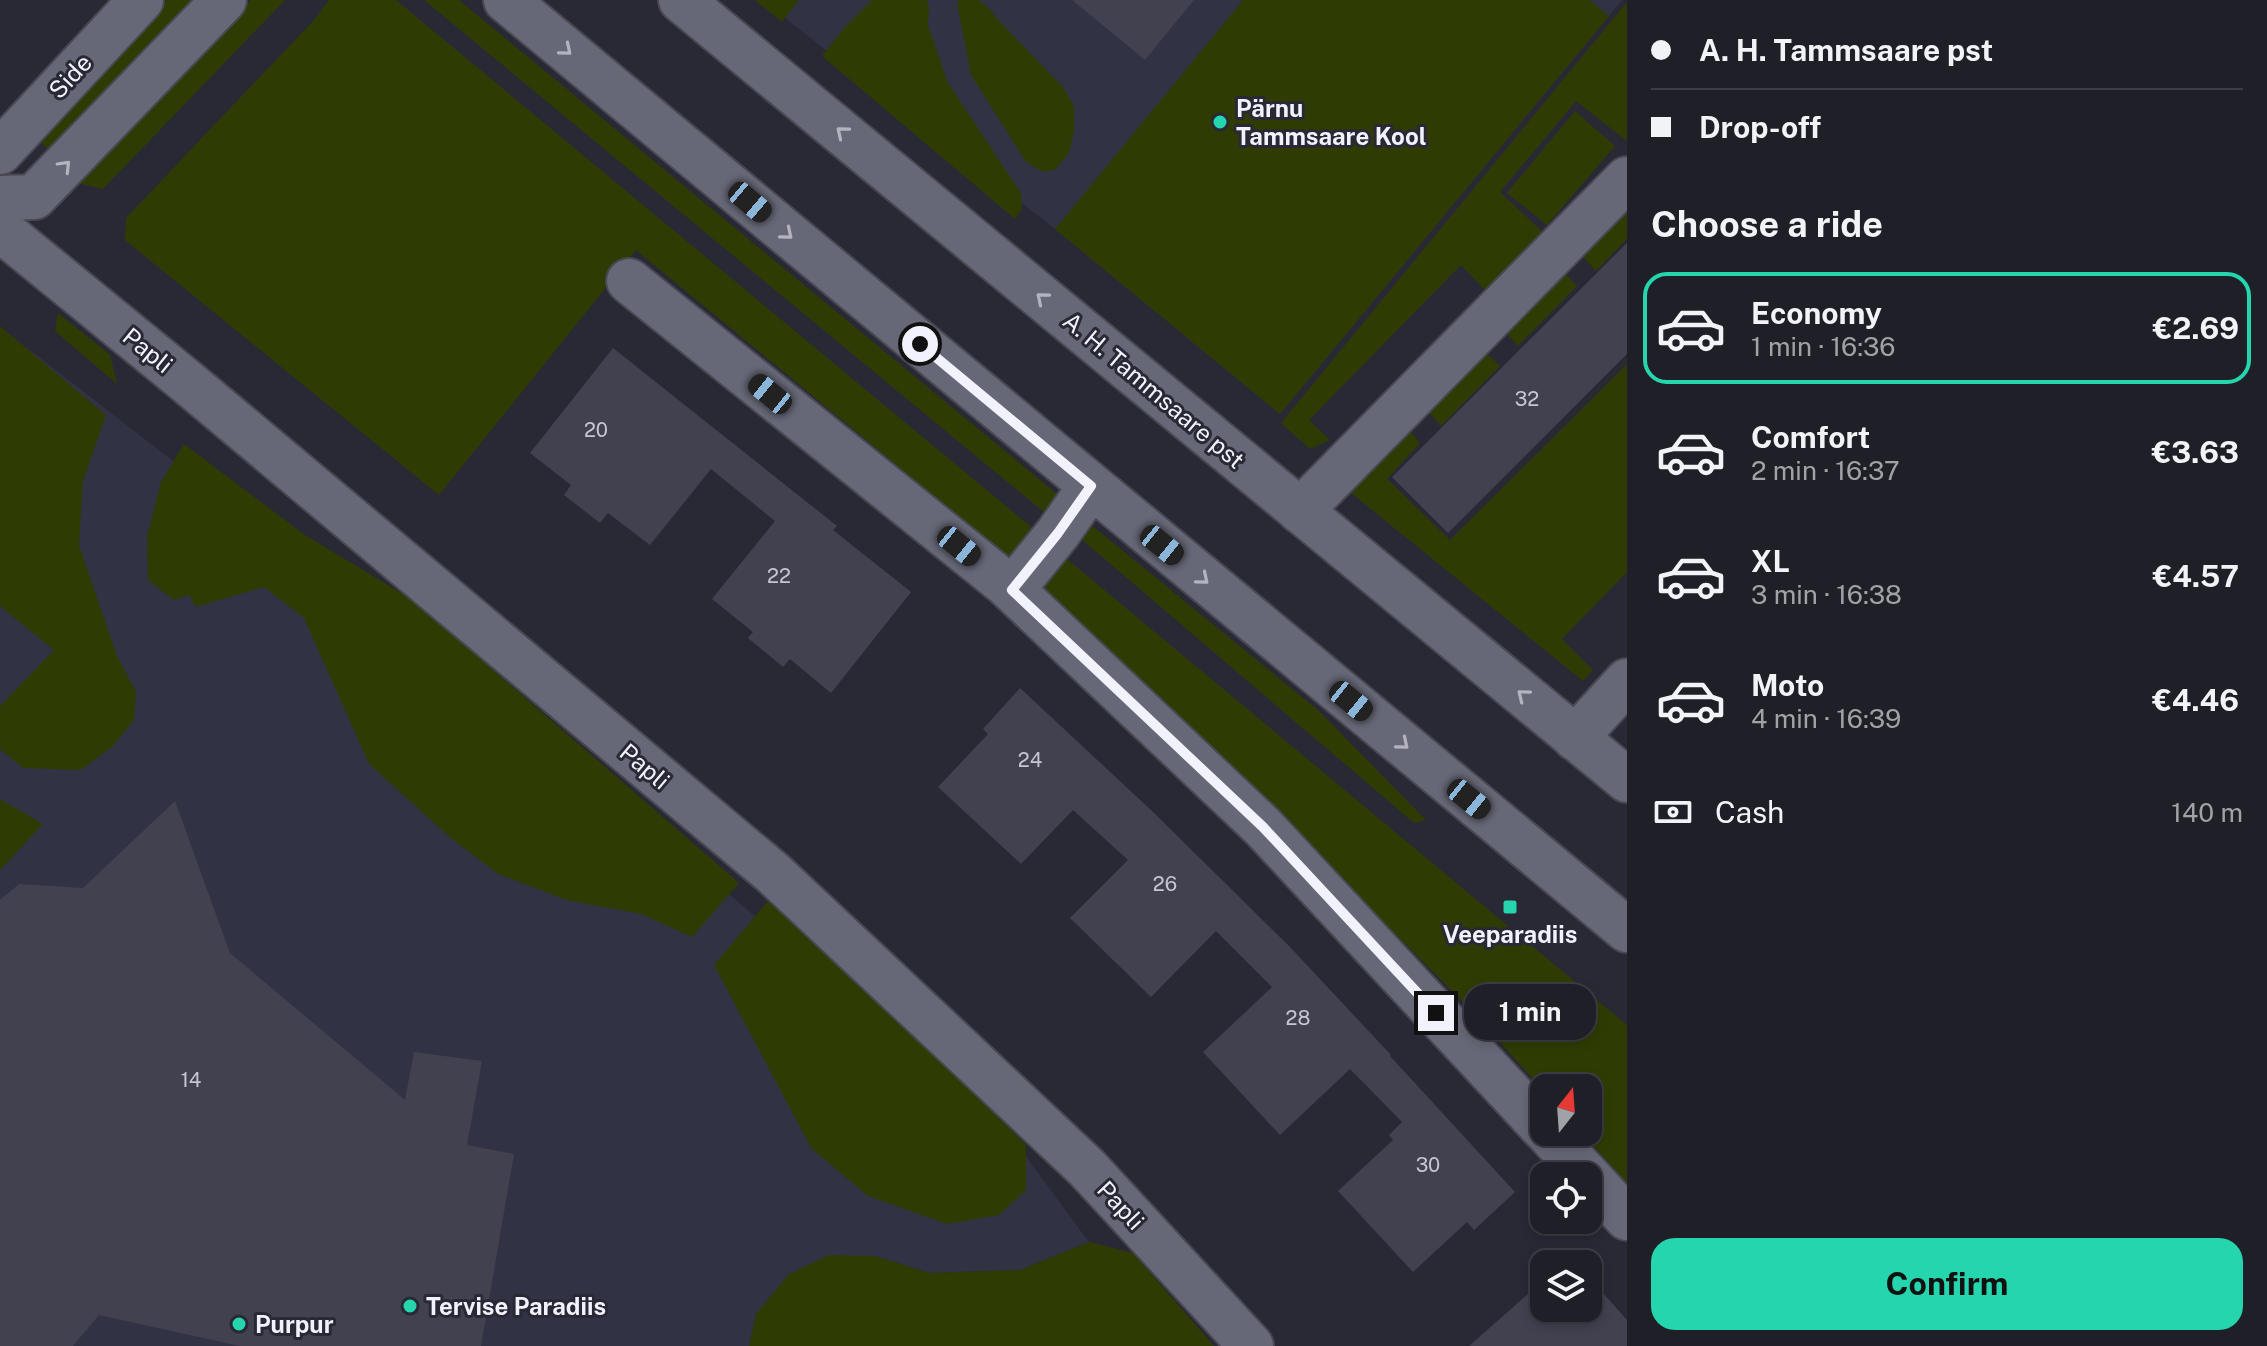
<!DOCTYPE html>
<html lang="en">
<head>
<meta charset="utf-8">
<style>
	:root { --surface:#1f1f28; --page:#272730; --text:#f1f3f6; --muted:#a1a2a8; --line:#3c3d45; --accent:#25d5ae }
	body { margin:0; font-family:"Public Sans",sans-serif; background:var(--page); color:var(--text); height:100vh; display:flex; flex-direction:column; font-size:30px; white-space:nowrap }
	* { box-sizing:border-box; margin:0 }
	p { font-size:26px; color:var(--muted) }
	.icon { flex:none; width:44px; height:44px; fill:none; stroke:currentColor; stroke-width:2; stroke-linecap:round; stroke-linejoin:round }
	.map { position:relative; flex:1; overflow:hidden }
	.panel { display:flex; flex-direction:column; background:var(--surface); width:640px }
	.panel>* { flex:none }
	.hud { display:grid; align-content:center; height:176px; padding:0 24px; background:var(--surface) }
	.needle { width:52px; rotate:17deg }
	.tools { position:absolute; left:1530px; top:1074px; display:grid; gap:16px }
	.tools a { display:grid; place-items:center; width:72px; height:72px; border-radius:16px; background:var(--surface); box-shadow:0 4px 12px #0003,0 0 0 2px var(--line); font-size:40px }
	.end { position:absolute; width:36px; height:36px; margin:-18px; border:10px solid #f1f2fb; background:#111; box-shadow:0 0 0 4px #111 }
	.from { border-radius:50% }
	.bubble { position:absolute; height:56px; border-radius:24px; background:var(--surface); box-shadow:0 4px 12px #0003,0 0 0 2px var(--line); font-size:26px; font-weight:700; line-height:56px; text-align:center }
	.car { position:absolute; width:24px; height:48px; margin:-24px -12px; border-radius:10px; box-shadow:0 0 6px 2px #0007; background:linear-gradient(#222 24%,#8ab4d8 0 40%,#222 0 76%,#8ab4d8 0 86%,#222 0) }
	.hud b { display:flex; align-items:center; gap:28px; height:76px; font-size:30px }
	.hud b+b { border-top:2px solid var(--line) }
	.hud i { width:20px; height:20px; background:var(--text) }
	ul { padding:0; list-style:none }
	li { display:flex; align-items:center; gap:24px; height:112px; margin:0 16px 12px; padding:0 8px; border:4px solid transparent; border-radius:24px }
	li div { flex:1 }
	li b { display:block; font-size:30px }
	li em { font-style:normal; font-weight:700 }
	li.active { border-color:var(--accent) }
	li>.icon { width:72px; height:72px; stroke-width:1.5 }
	h2 { padding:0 24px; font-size:36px; line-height:96px }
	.pay { display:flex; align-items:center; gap:20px; height:88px; padding:0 24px; font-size:30px }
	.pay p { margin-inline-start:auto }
	.cta { display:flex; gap:16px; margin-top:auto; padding:16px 24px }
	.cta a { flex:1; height:92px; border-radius:24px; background:var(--accent); color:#111; font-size:32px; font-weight:700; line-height:92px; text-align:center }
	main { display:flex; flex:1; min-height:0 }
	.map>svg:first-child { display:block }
</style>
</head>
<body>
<main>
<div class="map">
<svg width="1627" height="1346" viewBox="0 0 1627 1346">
	<rect width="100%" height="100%" fill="#292936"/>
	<!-- built -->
	<path fill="#323245" d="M762 0H1622L1280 414 1055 229Z
		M26 347 227 503 395 607 823 975 1021 1150 1089 1242 1020 1270 930 1273 875 1256 756 1314 749 1346H0V376Z"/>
	<!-- green -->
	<path fill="#2e3c04" d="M167 0H202L55 155 36 138Z
		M251 0H285L103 189 78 183Z
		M329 0H396L1036 531 1014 562 636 250 439 495 125 240 126 218 314 20Z
		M424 0H459L1063 499 1051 518Z
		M755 0H799L782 22Z
		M872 0H927L929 7 928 25 948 83 1021 193 1022 209 1015 219 822 56 844 28Z
		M959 0H978L986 5 1001 23 1063 87 1074 106V132L1069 153 1055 170 1043 172 1026 162 971 75 957 3Z
		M1243 0H1590L1609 16 1280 414 1055 229Z
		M1627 2V141L1576 101 1500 192 1549 238 1490 295 1461 265 1309 420 1330 440 1310 449 1281 423Z
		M1575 111 1615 146 1547 225 1507 193Z
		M1627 203V239L1596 271 1580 253Z
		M1560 268 1577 286 1518 346 1502 328Z
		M58 313 110 355 117 384 55 331Z
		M0 326 106 415 83 481 79 545 117 656 136 692 134 720 113 746 81 770 23 768 0 749V706L54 650 0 606Z
		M1482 349 1500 366 1441 426 1425 408Z
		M1627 364V572L1562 639 1593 670 1583 681 1345 488 1404 424 1420 443 1387 479 1450 540Z
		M184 444 305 535 411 599 739 883 692 937 641 914 567 900 498 874 452 839 369 764 304 618 264 587 196 607 189 595 174 600 148 580 147 536 161 482Z
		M1090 524 1319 711 1426 820 1414 823 1080 538Z
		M1061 554 1627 1025V1183L1581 1132H1588V1088H1544V1091L1463 1002 1287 825 1036 588Z
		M0 799 43 824 0 870Z
		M768 901 950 1069 1026 1145V1190L999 1215 947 1224 868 1196 811 1148 714 965Z
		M1089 1242 1133 1253 1214 1346H749L756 1314 789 1274 829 1255 875 1256 930 1273 1020 1270Z"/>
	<!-- building -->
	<path fill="#414150" d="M1072 0H1194L1145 60Z
		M1627 243V354L1448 533 1392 477Z
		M613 348 837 526 833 530 911 592 831 693 790 659 783 667 748 638 753 632 712 599 775 521 711 469 650 545 608 513 600 523 564 495 571 485 530 453Z
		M1020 688 1152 811 1290 947 1391 1055 1390 1056 1515 1192 1474 1230 1467 1222 1413 1272 1338 1191 1393 1140 1389 1135 1402 1122 1350 1069 1280 1135 1203 1052 1272 987 1216 931 1151 997 1070 918 1128 860 1073 810 1021 864 938 787 988 734 983 729Z
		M175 801 230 953 405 1100 414 1052 482 1061 467 1145 514 1154 481 1346H240L99 1315 73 1346H0V900L19 884 83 888Z
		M1588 1276 1627 1320V1346H1469L1544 1280V1308H1588Z"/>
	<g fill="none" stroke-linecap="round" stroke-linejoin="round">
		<!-- minor casing -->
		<g stroke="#484853" stroke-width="48">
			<path id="minor" d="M0 152 141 0
				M0 198 34 197 224 0
				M0 229 186 381 773 873 1087 1168 1251 1346
				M629 281 1006 584 1263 827 1544 1129
				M1300 511 1627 179
				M1012 590 1058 533 1091 486
				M1575 738 1627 681
				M1547 1132 1588 1176
				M1588 1176 1627 1218"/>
		</g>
		<!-- tertiary casing -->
		<g stroke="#484853" stroke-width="48">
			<path id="tertiary" d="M506 0 1627 930
				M681 0 1627 780"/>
		</g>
		<!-- minor -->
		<use href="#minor" stroke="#676877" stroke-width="44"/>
		<!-- tertiary -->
		<use href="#tertiary" stroke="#676877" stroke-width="44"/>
	</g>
	<!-- one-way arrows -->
	<defs><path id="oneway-chevron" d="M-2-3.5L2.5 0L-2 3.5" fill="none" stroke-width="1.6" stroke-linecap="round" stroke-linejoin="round" transform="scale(2)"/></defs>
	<g stroke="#b3b4c0">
		<use href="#oneway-chevron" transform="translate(566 50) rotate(40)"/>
		<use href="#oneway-chevron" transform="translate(842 132) rotate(-140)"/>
		<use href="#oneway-chevron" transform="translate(65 166) rotate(-46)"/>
		<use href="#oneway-chevron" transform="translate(787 234) rotate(40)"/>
		<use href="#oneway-chevron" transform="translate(1042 298) rotate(-140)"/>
		<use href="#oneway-chevron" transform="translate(1203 579) rotate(40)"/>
		<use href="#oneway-chevron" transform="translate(1523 695) rotate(-141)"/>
		<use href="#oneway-chevron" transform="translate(1403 744) rotate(40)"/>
	</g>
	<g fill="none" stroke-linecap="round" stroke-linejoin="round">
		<!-- route -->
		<path stroke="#f1f2fb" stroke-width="10" d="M920 344 1091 486 1058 533 1012 590 1263 827 1436 1013"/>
	</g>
	<!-- markers -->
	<g fill="#25d5ae" stroke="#292936" stroke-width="3">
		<circle cx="1220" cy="122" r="8"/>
		<rect x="1502" y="899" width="16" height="16" rx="4"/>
		<circle cx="410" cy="1306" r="8"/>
		<circle cx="239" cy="1324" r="8"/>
	</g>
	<g text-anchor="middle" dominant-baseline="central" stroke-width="6" stroke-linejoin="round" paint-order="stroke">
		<!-- number labels -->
		<g font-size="20" fill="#c5c6d0">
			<text x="1527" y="399">32</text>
			<text x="596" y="430">20</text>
			<text x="779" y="576">22</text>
			<text x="1030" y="760">24</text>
			<text x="1165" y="884">26</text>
			<text x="1298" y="1018">28</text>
			<text x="191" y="1080">14</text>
			<text x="1428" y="1165">30</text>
		</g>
		<!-- street labels -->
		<g font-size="24" fill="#f1f2fb" stroke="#292936">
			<text transform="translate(70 76) rotate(-47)">Side</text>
			<text transform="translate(148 350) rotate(39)">Papli</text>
			<text transform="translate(1154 390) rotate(40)">A. H. Tammsaare pst</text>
			<text transform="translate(645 766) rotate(40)">Papli</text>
			<text transform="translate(1121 1205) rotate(47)">Papli</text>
		</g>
		<!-- poi labels -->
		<g font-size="24" font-weight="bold" fill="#f1f2fb" stroke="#292936" text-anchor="start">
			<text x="1236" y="108">Pärnu<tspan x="1236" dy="28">Tammsaare Kool</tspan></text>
			<text x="1510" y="934" text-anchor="middle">Veeparadiis</text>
			<text x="426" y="1306">Tervise Paradiis</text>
			<text x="255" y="1324">Purpur</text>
		</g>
	</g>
</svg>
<div class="tools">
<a><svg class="needle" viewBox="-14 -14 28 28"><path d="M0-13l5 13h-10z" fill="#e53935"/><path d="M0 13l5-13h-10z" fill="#a1a2a8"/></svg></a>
<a><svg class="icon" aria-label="locate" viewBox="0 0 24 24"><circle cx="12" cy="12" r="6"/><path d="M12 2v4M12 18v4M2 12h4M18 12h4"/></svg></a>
<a><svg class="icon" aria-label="layers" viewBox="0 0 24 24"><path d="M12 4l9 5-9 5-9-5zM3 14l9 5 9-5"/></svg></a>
</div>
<i class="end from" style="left:920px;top:344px"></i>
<i class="end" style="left:1436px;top:1013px"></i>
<div class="bubble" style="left:1464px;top:984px;width:132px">1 min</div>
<i class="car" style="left:750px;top:202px;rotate:130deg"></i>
<i class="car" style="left:770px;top:394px;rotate:309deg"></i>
<i class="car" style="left:1162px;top:545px;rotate:129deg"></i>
<i class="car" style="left:959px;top:546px;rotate:129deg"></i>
<i class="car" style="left:1351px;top:701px;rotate:129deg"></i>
<i class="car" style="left:1469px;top:799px;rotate:129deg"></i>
</div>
<section class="panel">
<div class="hud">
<b><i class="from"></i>A. H. Tammsaare pst</b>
<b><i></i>Drop-off</b>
</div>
<h2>Choose a ride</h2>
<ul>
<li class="active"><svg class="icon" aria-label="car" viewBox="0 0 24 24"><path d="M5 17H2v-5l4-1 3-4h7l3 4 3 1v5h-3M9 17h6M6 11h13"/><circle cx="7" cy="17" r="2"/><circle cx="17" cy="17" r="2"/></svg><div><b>Economy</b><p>1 min · 16:36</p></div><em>€2.69</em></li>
<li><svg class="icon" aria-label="car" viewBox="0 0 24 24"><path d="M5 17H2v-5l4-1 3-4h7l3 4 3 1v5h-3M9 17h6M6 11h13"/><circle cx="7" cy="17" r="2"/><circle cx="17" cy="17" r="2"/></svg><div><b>Comfort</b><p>2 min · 16:37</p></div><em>€3.63</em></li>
<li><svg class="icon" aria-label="car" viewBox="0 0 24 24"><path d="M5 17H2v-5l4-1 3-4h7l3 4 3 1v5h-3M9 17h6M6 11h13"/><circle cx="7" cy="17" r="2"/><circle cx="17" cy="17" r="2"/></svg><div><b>XL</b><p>3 min · 16:38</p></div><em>€4.57</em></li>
<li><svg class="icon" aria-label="car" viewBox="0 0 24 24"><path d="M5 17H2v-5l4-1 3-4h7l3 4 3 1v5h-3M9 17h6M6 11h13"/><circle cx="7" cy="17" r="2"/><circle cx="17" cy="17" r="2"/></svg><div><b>Moto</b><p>4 min · 16:39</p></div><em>€4.46</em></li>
</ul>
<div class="pay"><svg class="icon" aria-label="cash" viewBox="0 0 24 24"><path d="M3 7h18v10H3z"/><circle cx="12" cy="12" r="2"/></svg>Cash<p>140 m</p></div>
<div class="cta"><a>Confirm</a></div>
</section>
</main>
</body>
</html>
